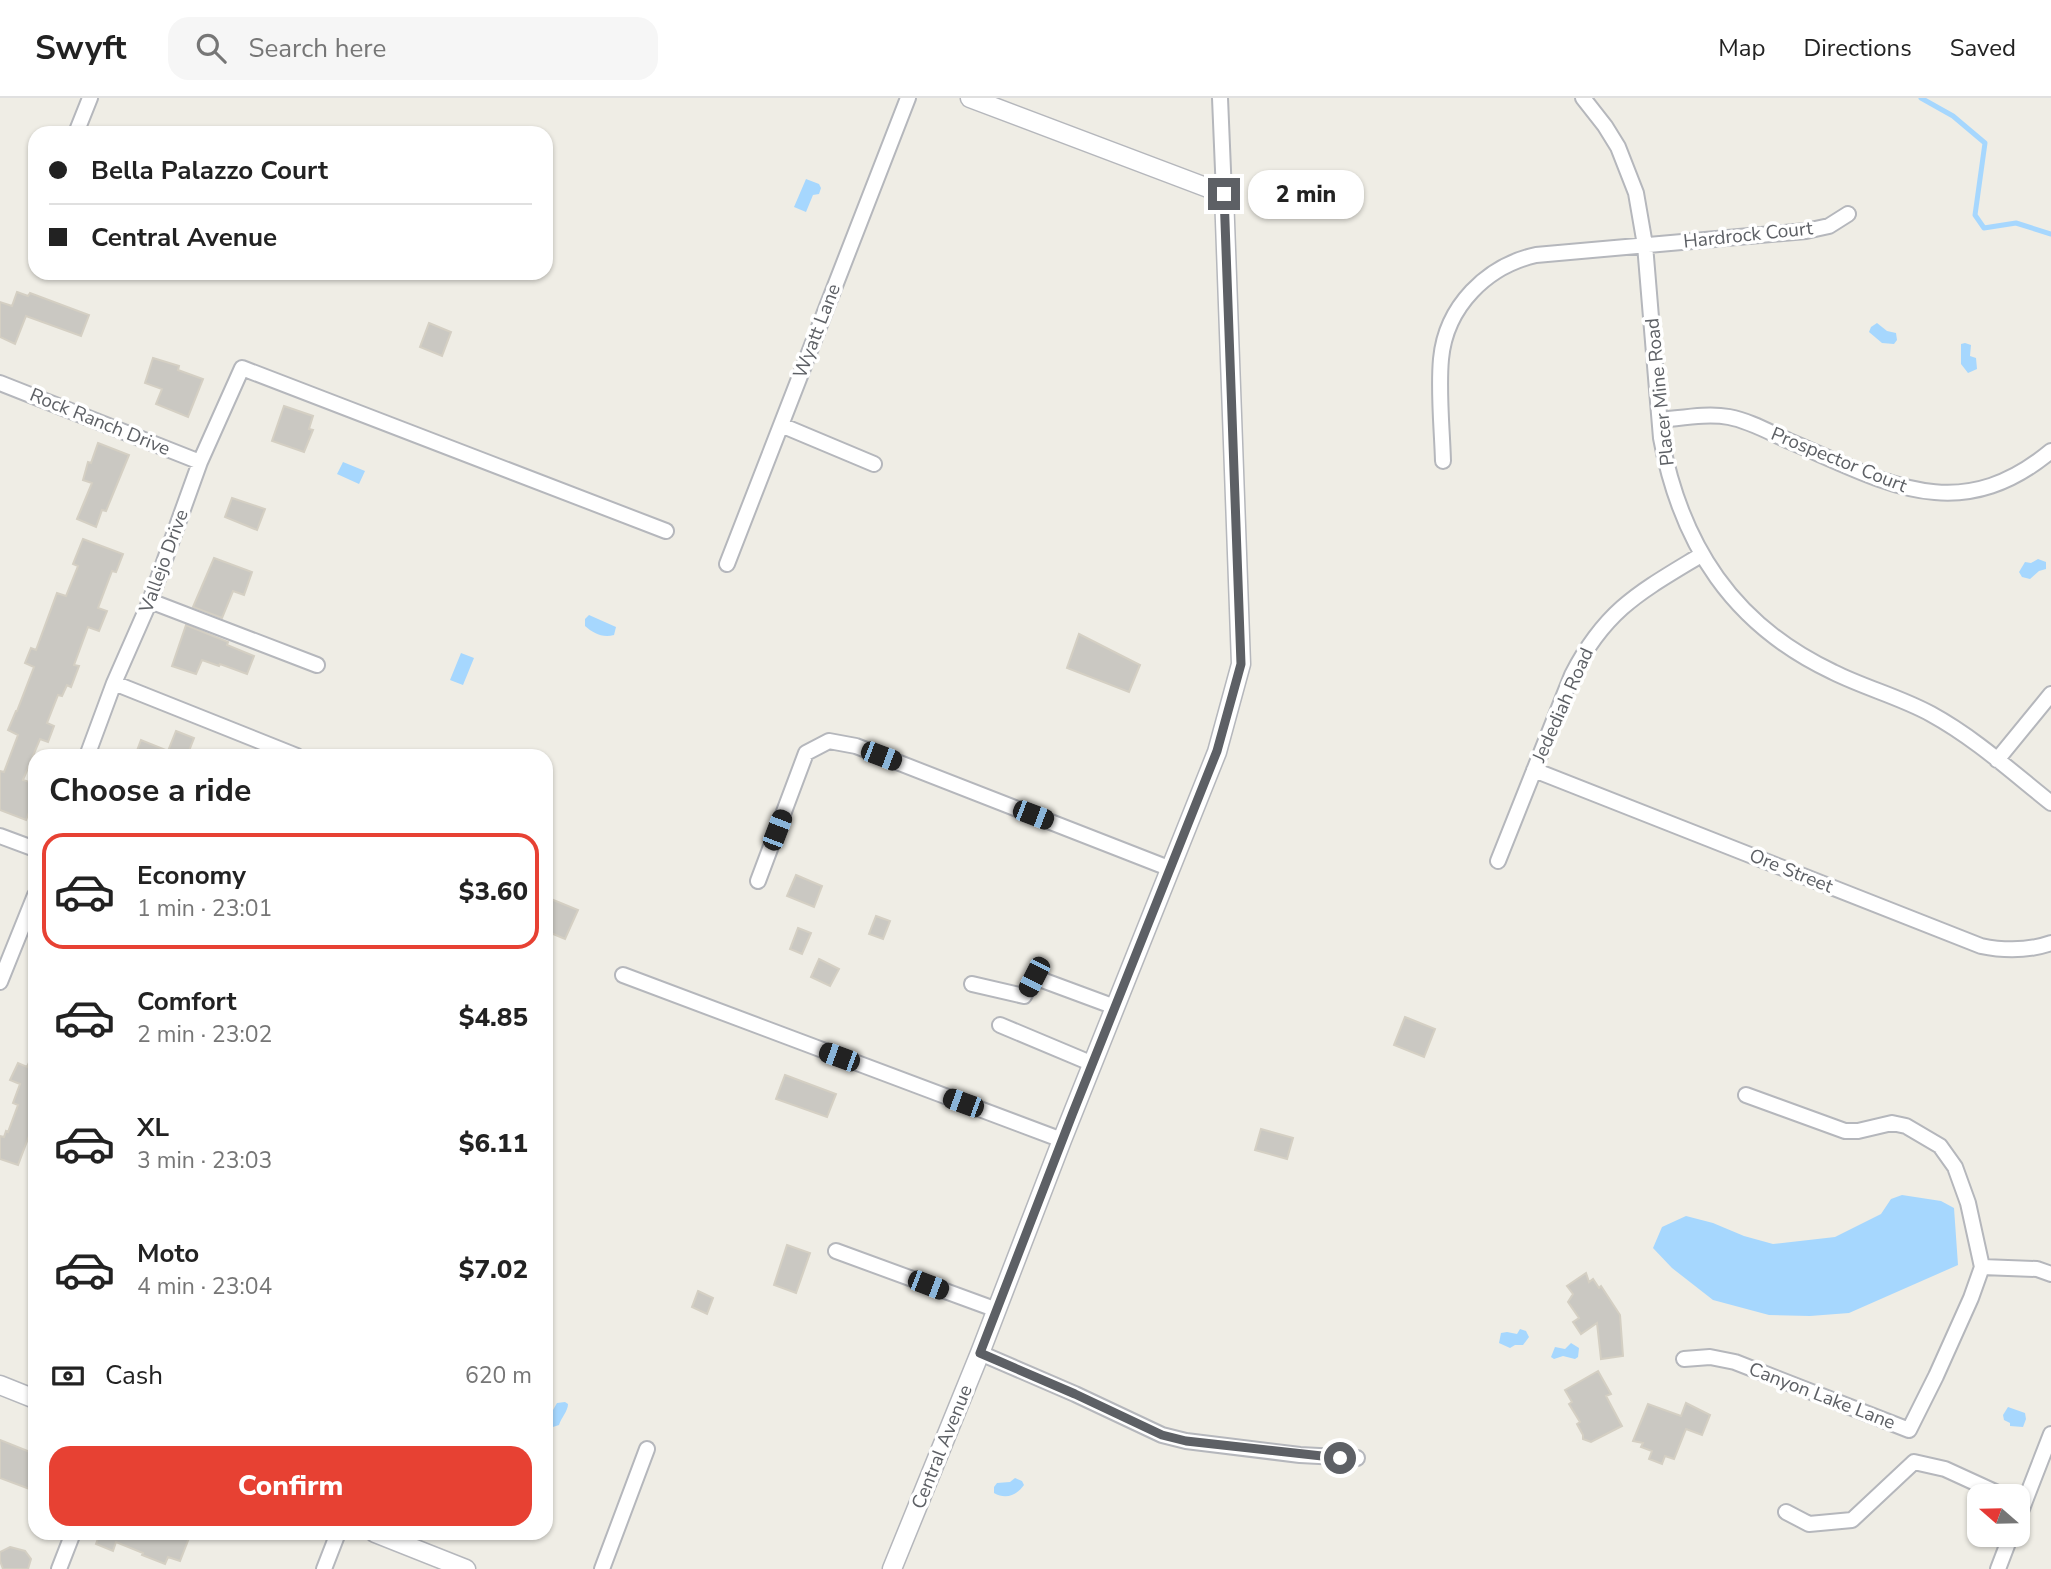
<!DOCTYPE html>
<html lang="en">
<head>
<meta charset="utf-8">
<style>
	:root { --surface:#fff; --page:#f6f6f6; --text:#222; --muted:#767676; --line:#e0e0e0; --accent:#e74133 }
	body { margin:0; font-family:"Nunito Sans",sans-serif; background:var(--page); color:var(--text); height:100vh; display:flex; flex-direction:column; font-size:26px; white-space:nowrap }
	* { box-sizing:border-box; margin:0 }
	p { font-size:23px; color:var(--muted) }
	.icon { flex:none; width:38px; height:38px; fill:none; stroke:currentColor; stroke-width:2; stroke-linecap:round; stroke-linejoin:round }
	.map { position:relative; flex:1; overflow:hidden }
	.panel { position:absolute; left:28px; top:651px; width:525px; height:791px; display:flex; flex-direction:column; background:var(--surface); border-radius:21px; box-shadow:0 2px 5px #0004 }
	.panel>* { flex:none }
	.guide { position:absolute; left:28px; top:28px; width:525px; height:154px; border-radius:21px; box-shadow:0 2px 5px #0004; display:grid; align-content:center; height:154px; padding:0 21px; background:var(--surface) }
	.needle { width:46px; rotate:290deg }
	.controls { position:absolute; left:1967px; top:1386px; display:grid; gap:14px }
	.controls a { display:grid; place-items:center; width:63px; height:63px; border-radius:14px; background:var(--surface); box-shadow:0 2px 5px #0004; font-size:35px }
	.end { position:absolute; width:32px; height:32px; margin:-16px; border:9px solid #5d6065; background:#fff; box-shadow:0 0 0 4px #fff }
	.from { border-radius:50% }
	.bubble { position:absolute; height:49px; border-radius:21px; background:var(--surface); box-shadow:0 2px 5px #0004; font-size:23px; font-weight:800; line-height:49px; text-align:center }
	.car { position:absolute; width:21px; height:42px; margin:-21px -10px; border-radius:9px; box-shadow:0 0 5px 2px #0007; background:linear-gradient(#222 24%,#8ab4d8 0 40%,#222 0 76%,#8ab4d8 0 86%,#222 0) }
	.guide b { display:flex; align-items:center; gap:24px; height:66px; font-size:26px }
	.guide b+b { border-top:2px solid var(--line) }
	.guide i { width:18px; height:18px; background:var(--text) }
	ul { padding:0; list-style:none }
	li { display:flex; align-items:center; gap:21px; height:116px; margin:0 14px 10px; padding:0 7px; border:4px solid transparent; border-radius:21px }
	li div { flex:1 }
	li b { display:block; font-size:26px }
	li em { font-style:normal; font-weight:800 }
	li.current { border-color:var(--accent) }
	li>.icon { width:63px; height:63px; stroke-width:1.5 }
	h2 { padding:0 21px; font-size:32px; line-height:84px }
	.pay { display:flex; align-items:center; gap:18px; height:77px; padding:0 21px; font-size:26px }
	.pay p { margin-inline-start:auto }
	.action { display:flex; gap:14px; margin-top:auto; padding:14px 21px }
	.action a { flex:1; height:80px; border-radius:21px; background:var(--accent); color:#fff; font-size:28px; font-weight:800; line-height:80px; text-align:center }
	header { display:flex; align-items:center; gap:42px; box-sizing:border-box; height:98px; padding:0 35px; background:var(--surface); border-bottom:2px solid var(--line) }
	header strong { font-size:33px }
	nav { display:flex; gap:38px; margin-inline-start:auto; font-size:24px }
	.search { width:490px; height:63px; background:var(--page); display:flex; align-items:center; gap:18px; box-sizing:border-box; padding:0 24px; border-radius:21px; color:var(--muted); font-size:26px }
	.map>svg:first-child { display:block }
</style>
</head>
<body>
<header>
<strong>Swyft</strong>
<div class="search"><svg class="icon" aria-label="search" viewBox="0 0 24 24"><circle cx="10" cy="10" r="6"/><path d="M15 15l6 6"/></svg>Search here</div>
<nav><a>Map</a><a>Directions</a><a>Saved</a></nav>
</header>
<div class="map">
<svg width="2051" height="1471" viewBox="0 0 2051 1471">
	<rect width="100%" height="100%" fill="#efede5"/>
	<!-- water -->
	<path fill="#a6d7fe" d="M806 81 819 86 821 90 819 96 813 97 806 114 794 109Z
		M1877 225 1887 233 1896 235 1897 242 1894 246 1882 245 1869 234 1871 229Z
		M1965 245 1971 247 1970 258 1976 260 1977 271 1968 275 1961 266V246Z
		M343 364 365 373 359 386 337 376Z
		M2038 461 2046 464V471L2039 473 2030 481 2022 479 2019 474 2025 464 2031 465Z
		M589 517 616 529 614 537C602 540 593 535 585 528V521Z
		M461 555 474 560 463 587 450 582Z
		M1902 1097 1941 1103 1954 1110 1958 1167 1849 1215 1810 1218 1769 1217 1713 1202 1672 1170 1653 1150 1662 1129 1686 1118 1713 1125 1744 1138 1773 1146 1835 1139 1881 1116 1891 1101Z
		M1520 1231 1526 1233 1529 1239 1523 1247H1515L1510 1250 1499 1245 1501 1235 1507 1234 1517 1236Z
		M1571 1245 1579 1250 1578 1259 1575 1261 1563 1258 1554 1261 1551 1259 1555 1249 1565 1251Z
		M565 1304 568 1306C568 1313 561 1320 559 1327L553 1329 548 1321V1315L553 1312 557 1305Z
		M2008 1309 2025 1315 2026 1321 2023 1329 2010 1328V1325L2004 1322 2003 1317Z
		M1015 1380 1022 1383 1024 1387C1017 1397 1006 1402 994 1395V1389L997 1385 1010 1384Z"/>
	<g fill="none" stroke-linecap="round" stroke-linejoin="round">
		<!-- stream -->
		<path stroke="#a6d7fe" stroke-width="5" d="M1921 0 1953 18 1985 45 1975 117 1984 130 2016 125 2051 136"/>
	</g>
	<!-- building -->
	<path fill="#cac8c2" stroke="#d4cfc3" stroke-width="2" d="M17 194 28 198 30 195 89 217 81 238 26 218 15 246 0 239V204L12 208Z
		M429 225 451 234 442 258 420 249Z
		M153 260 179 268 178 272 203 281 188 319 156 306 162 291 145 285Z
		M284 308 313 318 309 331 313 332 304 354 272 343Z
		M98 345 129 357 106 413 102 412 96 429 77 421 92 385 83 382 88 364 91 365Z
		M232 400 265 411 257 432 225 419Z
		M83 441 123 456 116 474 112 473 98 510 107 513 99 533 88 529 74 567 79 568 71 589 67 587 62 598 58 597 47 625 54 628 48 644 40 641 23 682 35 686V699L26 722 0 712V673L4 674 18 637 8 632 16 613H17L34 569 25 565 31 550 36 552 57 495 66 498 78 468 73 466Z
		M214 460 252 474 244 497 233 493 222 520 193 509Z
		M186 527 228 544 227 547 254 558 247 576 220 566 219 568 202 562 196 576 172 568Z
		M1079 536 1140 567 1129 594 1067 570Z
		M176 633 194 640 187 658H135L141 642 168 653Z
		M796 777 822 788 814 809 787 798Z
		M546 799 578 812 565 841 546 833Z
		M876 818 890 823 883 841 869 836Z
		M798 830 811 835 802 856 790 851Z
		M819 861 839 871 830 888 811 879Z
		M1405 919 1435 931 1424 959 1394 947Z
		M35 951V1022L18 1067 0 1061V1038L4 1039 6 1033 8 1034 18 1007 13 1005 20 986 10 982 18 965 27 969Z
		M785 977 836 996 827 1019 776 1001Z
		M1261 1031 1293 1040 1287 1061 1255 1052Z
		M787 1147 810 1155 796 1195 774 1187Z
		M1586 1175 1589 1184 1593 1181 1599 1190 1601 1188 1620 1217 1623 1258 1601 1261 1597 1225 1581 1236 1573 1224 1579 1220 1568 1204 1573 1196 1567 1188Z
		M698 1193 713 1200 707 1216 692 1209Z
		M1598 1273 1611 1296 1606 1298 1622 1328 1591 1344 1583 1341V1337L1577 1326 1580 1324 1569 1306 1572 1304 1565 1292Z
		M1686 1305 1710 1317 1702 1337 1686 1331 1674 1361 1665 1358 1662 1366 1649 1361 1652 1353 1641 1349 1643 1345 1633 1343 1648 1306 1681 1318Z
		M0 1342 35 1356V1393L0 1380Z
		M95 1435H191L180 1463 168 1459 165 1466 142 1457 143 1455 116 1444 113 1453 96 1446 99 1438Z
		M10 1449 25 1453 31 1461 28 1471H3L0 1463V1454Z"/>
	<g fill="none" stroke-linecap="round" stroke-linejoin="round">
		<!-- minor casing -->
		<g stroke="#b5b7bc" stroke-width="18">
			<path id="minor" d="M1220 0 1224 96
				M1583 0 1605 28 1618 49 1636 95 1645 147 1661 340C1681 447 1733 527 1833 574 1865 590 1900 599 1931 616 1975 640 2012 674 2051 705
				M76 35 90 0
				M0 285 200 364
				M1660 322C1682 320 1707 315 1729 319 1750 323 1769 334 1789 343 1884 383 1957 431 2051 353
				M781 327 874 366
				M1443 363C1442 329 1438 294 1441 261 1446 208 1487 168 1536 157L1806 133 1829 128 1848 116
				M727 466 908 0
				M150 503 317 567
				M114 585 297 658
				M87 658 114 585 150 503 200 364 242 270 666 433
				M1997 662 2051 596
				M1534 672 1981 848C2005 853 2028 853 2051 845
				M0 738 35 751
				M1498 763 1572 577C1606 511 1640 494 1701 457
				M758 783 806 655 829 643 856 648 1171 771
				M623 877 1062 1042
				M0 884 35 797
				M972 886 1024 898 1034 879 1115 909
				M1000 927 1093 966
				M836 1153 997 1212
				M1982 1169 2037 1171 2051 1176
				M980 1255 1075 1296 1162 1337 1186 1343 1300 1357 1357 1360
				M1684 1261 1710 1259 1735 1264 1909 1332 1936 1278 1971 1200 1982 1169 1968 1105 1955 1069 1940 1048 1906 1028 1892 1025 1858 1033H1845L1746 997
				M1786 1414 1809 1426 1852 1422 1914 1364 1945 1371 2004 1398
				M2018 1421 2051 1336
				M59 1471 73 1435
				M324 1471 338 1435
				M602 1471 647 1351
				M1998 1471 2011 1437"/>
		</g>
		<!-- tertiary casing -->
		<g stroke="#b5b7bc" stroke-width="21">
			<path id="tertiary" d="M0 1287 35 1301
				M375 1435 466 1471
				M892 1471 980 1255 1062 1042 1217 654 1241 566 1224 96 970 0"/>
		</g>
		<!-- minor -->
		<use href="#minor" stroke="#fff" stroke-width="14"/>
		<!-- tertiary -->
		<use href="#tertiary" stroke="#fff" stroke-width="18"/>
	</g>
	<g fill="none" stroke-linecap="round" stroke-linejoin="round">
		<!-- route -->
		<path stroke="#5d6065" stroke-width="9" d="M1224 96 1241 566 1217 653 1072 1017 980 1255 1075 1296 1162 1337 1186 1343 1340 1360"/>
	</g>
	<g text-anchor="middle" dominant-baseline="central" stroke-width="7" stroke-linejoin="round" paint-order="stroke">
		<!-- street labels -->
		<g font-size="19" fill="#5d6065" stroke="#fff">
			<text transform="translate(1748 137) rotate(-6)">Hardrock Court</text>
			<text transform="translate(817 233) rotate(-69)">Wyatt Lane</text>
			<text transform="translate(1660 294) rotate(-96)">Placer Mine Road</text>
			<text transform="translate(100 324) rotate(22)">Rock Ranch Drive</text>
			<text transform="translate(1839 362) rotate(22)">Prospector Court</text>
			<text transform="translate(164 463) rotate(-70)">Vallejo Drive</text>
			<text transform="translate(1563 607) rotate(-66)">Jedediah Road</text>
			<text transform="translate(1791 773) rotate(22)">Ore Street</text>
			<text transform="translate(1822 1298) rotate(21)">Canyon Lake Lane</text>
			<text transform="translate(942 1349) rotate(-68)">Central Avenue</text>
		</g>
	</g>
</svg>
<div class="controls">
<a><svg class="needle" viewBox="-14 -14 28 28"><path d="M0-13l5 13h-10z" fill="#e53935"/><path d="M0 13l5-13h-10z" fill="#767676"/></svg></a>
</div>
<i class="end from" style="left:1340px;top:1360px"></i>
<i class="end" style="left:1224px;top:96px"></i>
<div class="bubble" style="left:1248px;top:72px;width:116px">2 min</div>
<i class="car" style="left:881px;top:658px;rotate:111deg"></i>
<i class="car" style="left:1033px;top:717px;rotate:111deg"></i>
<i class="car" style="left:777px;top:732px;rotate:21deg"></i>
<i class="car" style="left:1034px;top:879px;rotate:207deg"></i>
<i class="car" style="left:839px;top:959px;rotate:290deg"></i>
<i class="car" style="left:963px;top:1005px;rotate:290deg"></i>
<i class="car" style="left:928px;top:1187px;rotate:111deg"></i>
<div class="guide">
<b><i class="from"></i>Bella Palazzo Court</b>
<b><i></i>Central Avenue</b>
</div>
<section class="panel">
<h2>Choose a ride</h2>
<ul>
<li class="current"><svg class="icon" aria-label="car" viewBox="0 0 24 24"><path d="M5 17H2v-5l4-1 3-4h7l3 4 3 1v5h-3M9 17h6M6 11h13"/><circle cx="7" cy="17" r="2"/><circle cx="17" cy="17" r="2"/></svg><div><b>Economy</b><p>1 min · 23:01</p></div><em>$3.60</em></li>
<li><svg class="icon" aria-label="car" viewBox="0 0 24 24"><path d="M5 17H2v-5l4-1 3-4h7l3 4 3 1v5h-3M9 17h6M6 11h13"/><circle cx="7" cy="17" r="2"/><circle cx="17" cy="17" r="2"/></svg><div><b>Comfort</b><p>2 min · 23:02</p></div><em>$4.85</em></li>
<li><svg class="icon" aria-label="car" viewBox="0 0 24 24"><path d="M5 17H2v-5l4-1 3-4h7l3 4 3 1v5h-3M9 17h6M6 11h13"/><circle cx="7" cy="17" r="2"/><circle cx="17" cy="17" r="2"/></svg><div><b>XL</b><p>3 min · 23:03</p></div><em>$6.11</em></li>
<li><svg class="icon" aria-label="car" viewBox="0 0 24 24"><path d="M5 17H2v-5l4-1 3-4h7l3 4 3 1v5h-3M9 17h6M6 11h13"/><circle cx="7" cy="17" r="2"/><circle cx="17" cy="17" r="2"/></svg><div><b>Moto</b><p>4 min · 23:04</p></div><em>$7.02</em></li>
</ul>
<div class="pay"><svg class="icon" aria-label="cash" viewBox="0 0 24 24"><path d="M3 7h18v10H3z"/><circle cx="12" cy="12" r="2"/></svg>Cash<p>620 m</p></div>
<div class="action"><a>Confirm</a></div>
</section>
</div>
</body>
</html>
